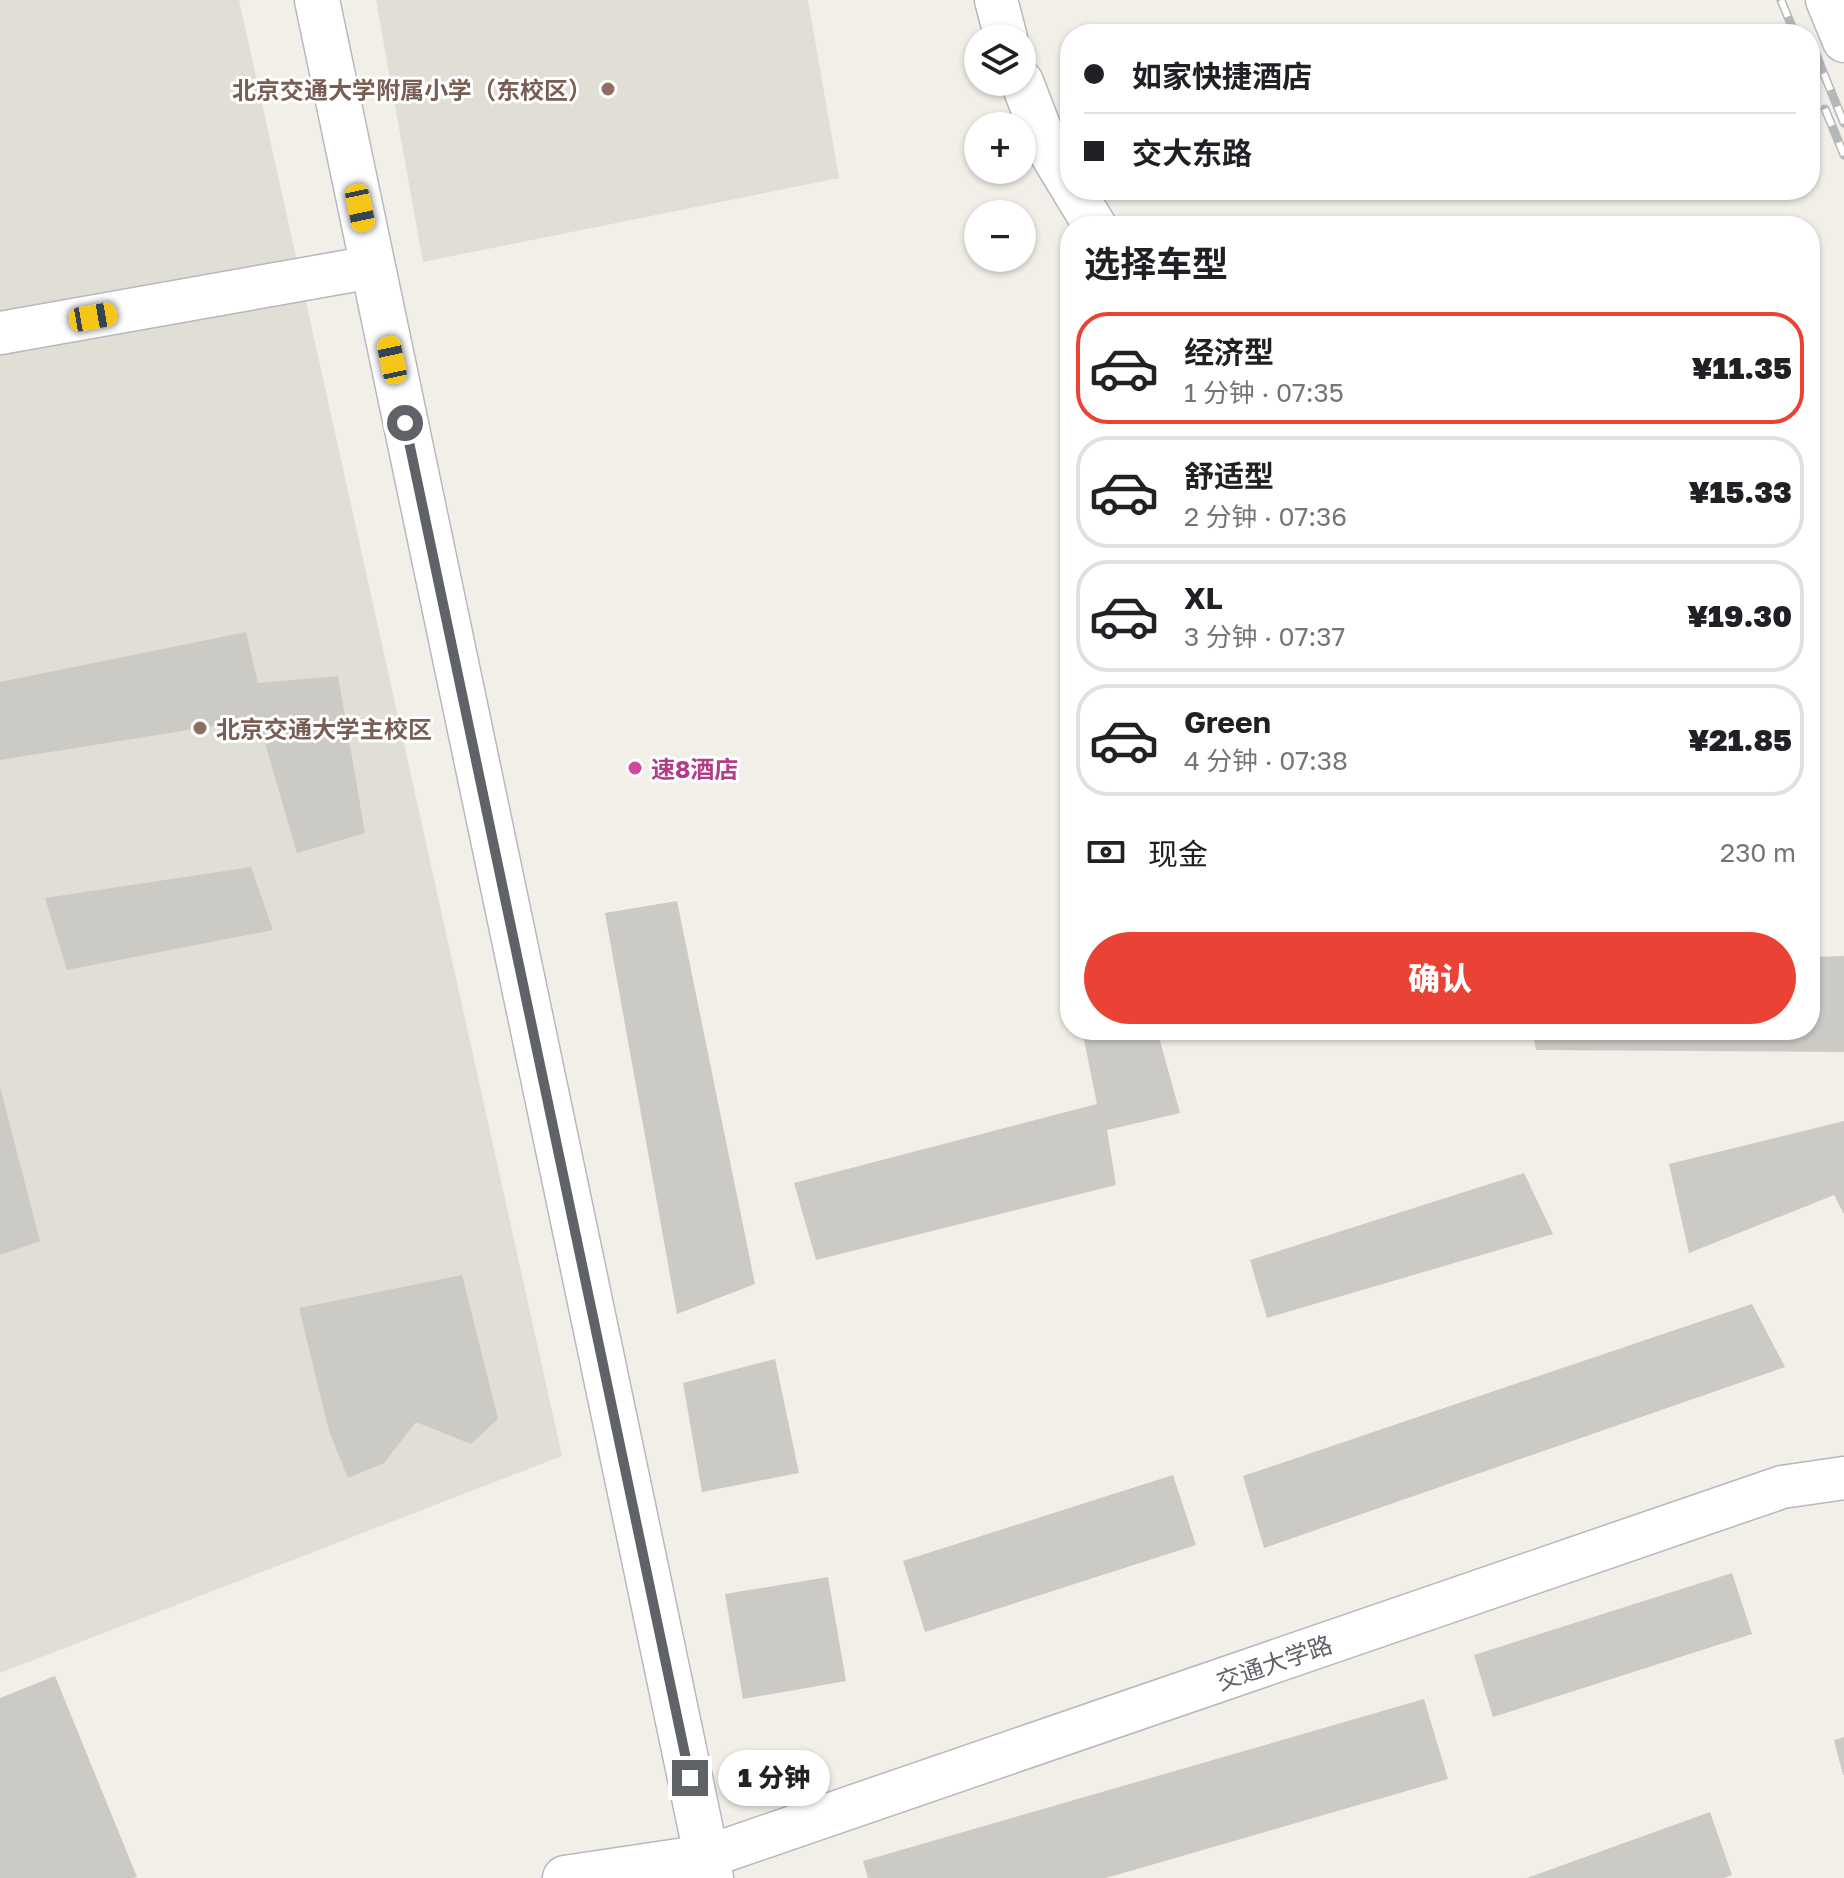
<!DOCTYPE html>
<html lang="zh">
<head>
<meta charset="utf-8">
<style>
	:root { --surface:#fff; --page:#f6f6f6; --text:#202124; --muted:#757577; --line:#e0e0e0; --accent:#ea4335 }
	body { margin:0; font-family:"Golos Text","Noto Sans SC",sans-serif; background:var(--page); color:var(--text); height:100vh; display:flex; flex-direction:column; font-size:30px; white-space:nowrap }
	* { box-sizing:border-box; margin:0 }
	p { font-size:26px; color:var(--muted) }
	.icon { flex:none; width:44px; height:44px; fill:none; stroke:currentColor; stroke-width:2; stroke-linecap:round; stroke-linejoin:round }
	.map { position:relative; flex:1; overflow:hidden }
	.details { position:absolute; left:1060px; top:216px; width:760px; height:824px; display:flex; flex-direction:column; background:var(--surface); border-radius:32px; box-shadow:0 2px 6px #0004 }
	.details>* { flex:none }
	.top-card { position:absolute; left:1060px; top:24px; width:760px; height:176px; border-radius:32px; box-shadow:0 2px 6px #0004; display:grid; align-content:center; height:176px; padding:0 24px; background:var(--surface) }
	.fabs { position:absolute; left:964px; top:24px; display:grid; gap:16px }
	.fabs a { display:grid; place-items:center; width:72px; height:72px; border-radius:50%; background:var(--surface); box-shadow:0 2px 6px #0004; font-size:40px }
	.end { position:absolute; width:36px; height:36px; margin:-18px; border:10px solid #5f6368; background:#fff; box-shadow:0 0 0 4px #fff }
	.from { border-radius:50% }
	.bubble { position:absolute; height:56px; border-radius:28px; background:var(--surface); box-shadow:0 2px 6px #0004; font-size:26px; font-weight:800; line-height:56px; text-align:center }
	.car { position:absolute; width:24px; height:48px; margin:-24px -12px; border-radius:10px; box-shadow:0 0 6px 2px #0007; background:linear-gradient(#f5c518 24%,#345 0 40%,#f5c518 0 76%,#345 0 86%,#f5c518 0) }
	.top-card b { display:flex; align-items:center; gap:28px; height:76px; font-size:30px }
	.top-card b+b { border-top:2px solid var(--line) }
	.top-card i { width:20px; height:20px; background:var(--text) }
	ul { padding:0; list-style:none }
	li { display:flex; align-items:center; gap:24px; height:112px; margin:0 16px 12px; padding:0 8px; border:4px solid var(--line); border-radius:32px }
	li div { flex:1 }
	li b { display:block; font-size:30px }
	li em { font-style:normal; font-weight:800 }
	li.selected { border-color:var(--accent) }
	li>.icon { width:72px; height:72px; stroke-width:1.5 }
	h2 { padding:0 24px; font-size:36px; line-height:96px }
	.pay { display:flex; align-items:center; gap:20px; height:88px; padding:0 24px; font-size:30px }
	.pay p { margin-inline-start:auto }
	.action { display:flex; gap:16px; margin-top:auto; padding:16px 24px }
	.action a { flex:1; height:92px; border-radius:48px; background:var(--accent); color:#fff; font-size:32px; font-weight:800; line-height:92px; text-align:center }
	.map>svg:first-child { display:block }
</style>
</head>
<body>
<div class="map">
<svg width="1844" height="1878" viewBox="0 0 1844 1878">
	<rect width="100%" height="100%" fill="#f1efe8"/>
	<!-- education -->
	<path fill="#e1ded6" d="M0 0H239L562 1456 0 1673Z
		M376 0H808L839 178 423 262Z"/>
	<!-- building -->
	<path fill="#cccac5" d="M246 632 258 683 338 676 365 833 297 853 258 719 0 760V682Z
		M251 867 273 930 67 970 45 898Z
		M677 901 755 1284 677 1314 605 913Z
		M1844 956V1052L1536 1050 1532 1030H1810V957Z
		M1082 1030H1157L1180 1113 1107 1130 1116 1185 816 1260 794 1183 1097 1104Z
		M0 1087 40 1241 0 1255Z
		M1844 1121V1214L1834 1195 1689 1253 1669 1164Z
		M1524 1173 1553 1234 1267 1318 1250 1260Z
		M462 1275 498 1419 471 1444 416 1422 384 1463 348 1478 329 1431 299 1308Z
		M1752 1304 1785 1367 1264 1548 1243 1476Z
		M775 1359 799 1473 702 1492 683 1383Z
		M1173 1475 1196 1545 925 1632 903 1561Z
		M1732 1573 1752 1634 1493 1717 1474 1655Z
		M828 1577 846 1681 743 1699 725 1594Z
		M55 1676 137 1877 133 1878H0V1698Z
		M1424 1699 1448 1779 1106 1878H868L863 1861Z
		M1844 1737V1775H1843L1834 1740Z
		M1710 1812 1732 1875 1724 1878H1527Z"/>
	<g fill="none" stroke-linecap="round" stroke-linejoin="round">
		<!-- street casing -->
		<g stroke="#b5b8bc" stroke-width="45">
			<path id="street" d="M996 0 1006 38
				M1827 0 1844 41
				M1022 82 1047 147 1070 185
				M1073 190 1095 226
				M0 333 372 267
				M706 1857 1782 1487 1844 1478"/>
		</g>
		<!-- secondary casing -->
		<g stroke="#b6babf" stroke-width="47">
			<path id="secondary" d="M317 0 711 1878
				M565 1878 706 1857"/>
		</g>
		<!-- street -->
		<use href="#street" stroke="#fff" stroke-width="42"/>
		<!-- secondary -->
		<use href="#secondary" stroke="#fff" stroke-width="44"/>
		<!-- rail casing -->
		<g stroke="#b6b7b8" stroke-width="9">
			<path id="rail" d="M1781 0 1795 34
				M1810 40 1844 123
				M1825 109 1844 155"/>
		</g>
		<!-- rail -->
		<use href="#rail" stroke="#fff" stroke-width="6" stroke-dasharray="18" stroke-linecap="butt"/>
	</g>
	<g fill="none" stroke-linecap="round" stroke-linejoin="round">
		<!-- route -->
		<path stroke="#5f6368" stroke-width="10" d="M405 423 690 1778"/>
	</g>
	<!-- markers -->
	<g fill="#8d6e63" stroke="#fff" stroke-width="3">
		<circle cx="608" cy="89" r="8"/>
		<circle cx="200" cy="728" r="8"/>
	</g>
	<circle fill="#d1479c" stroke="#fff" stroke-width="3" cx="635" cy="768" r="8"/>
	<g text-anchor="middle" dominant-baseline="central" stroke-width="6" stroke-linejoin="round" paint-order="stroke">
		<!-- education labels -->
		<g font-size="24" font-weight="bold" fill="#785e54" stroke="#fff" text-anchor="end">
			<text x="592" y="89">北京交通大学附属小学（东校区）</text>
			<text x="216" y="728" text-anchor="start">北京交通大学主校区</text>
		</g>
		<!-- hotel labels -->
		<g font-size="24" font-weight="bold" fill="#b23c85" stroke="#fff" text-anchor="start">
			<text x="651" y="768">速8酒店</text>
		</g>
		<!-- street labels -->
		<g font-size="24" fill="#5f6368" stroke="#fff">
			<text transform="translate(1274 1662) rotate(-19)">交通大学路</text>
		</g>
	</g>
</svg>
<div class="fabs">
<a><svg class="icon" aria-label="layers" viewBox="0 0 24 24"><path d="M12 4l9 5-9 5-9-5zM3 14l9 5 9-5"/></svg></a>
<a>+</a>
<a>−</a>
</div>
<i class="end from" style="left:405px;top:423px"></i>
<i class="end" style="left:690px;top:1778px"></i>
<div class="bubble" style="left:718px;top:1750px;width:112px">1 分钟</div>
<i class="car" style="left:360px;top:208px;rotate:168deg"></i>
<i class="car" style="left:93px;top:317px;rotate:80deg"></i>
<i class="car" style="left:392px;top:360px;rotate:348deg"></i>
<div class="top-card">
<b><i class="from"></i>如家快捷酒店</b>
<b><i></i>交大东路</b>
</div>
<section class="details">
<h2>选择车型</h2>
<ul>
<li class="selected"><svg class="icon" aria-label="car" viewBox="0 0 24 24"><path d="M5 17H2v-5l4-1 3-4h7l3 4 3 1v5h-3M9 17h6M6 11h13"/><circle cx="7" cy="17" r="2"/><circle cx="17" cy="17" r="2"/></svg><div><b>经济型</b><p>1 分钟 · 07:35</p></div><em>¥11.35</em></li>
<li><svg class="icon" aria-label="car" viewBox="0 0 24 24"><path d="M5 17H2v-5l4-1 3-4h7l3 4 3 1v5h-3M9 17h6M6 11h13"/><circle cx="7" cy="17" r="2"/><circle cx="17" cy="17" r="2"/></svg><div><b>舒适型</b><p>2 分钟 · 07:36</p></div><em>¥15.33</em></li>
<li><svg class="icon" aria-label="car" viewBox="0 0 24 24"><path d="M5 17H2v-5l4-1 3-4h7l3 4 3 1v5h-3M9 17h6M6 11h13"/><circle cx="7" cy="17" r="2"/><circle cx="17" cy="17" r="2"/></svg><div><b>XL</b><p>3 分钟 · 07:37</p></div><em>¥19.30</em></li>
<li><svg class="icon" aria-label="car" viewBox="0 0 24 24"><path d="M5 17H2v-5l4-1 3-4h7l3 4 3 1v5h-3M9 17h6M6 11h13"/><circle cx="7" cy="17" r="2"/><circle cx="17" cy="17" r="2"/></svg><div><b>Green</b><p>4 分钟 · 07:38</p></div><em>¥21.85</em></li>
</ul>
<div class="pay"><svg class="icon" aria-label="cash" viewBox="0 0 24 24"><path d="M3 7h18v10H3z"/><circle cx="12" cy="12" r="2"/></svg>现金<p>230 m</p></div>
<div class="action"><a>确认</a></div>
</section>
</div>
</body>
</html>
